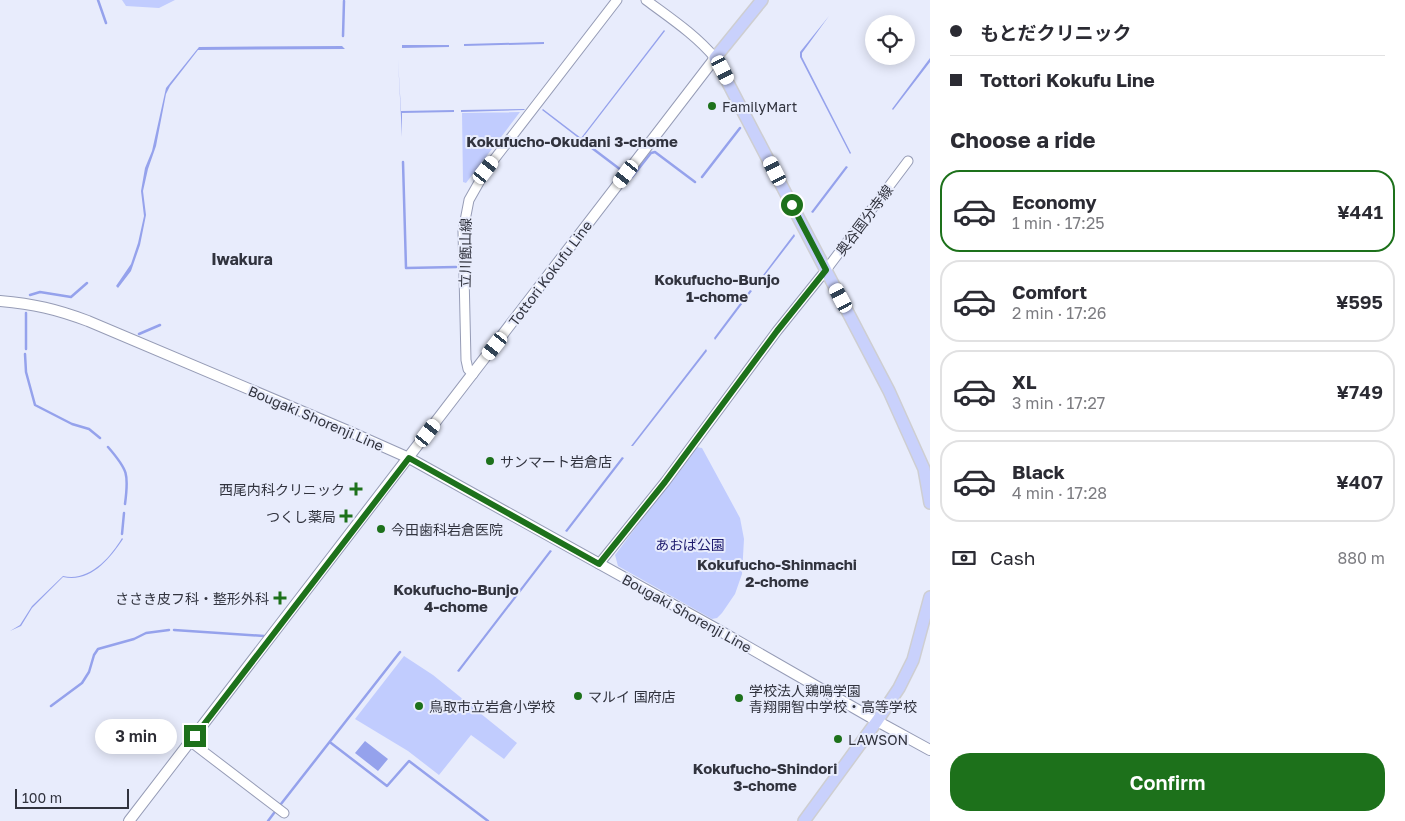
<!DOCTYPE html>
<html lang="en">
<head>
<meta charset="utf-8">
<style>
	:root { --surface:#fff; --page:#f7f7f7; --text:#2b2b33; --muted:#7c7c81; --line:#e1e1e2; --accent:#1d711b }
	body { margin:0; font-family:"Golos Text","Noto Sans JP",sans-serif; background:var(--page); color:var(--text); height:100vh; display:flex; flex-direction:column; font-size:19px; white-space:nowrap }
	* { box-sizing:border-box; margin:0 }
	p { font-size:16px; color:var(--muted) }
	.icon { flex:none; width:28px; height:28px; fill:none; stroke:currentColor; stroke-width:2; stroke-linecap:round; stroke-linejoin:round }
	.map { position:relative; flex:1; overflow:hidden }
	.details { display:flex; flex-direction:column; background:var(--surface); width:475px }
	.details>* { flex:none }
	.guide { display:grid; align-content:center; height:110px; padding:0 20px; background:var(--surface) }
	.tools { position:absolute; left:865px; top:15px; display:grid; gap:10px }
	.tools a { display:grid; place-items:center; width:50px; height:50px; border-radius:50%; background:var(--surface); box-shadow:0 2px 12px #0003; font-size:25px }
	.scale { position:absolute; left:15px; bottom:12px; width:114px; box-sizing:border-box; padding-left:5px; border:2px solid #31333e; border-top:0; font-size:14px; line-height:18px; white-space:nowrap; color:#31333e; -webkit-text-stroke:4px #e8ecfc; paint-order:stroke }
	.end { position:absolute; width:22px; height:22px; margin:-11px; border:6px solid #1d711b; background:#fff; box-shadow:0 0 0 2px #fff }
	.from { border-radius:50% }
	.bubble { position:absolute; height:35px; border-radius:18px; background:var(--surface); box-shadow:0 2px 12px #0003; font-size:16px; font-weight:600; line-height:35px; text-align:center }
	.car { position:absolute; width:15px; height:30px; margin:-15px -8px; border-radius:6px; box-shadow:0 0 4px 1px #0007; background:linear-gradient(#fff 24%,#345 0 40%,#fff 0 76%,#345 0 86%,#fff 0) }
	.guide b { display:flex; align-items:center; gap:18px; height:48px; font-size:19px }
	.guide b+b { border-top:1px solid var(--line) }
	.guide i { width:12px; height:12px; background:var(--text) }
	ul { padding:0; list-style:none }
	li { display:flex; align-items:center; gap:15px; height:82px; margin:0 10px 8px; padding:0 10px; border:2px solid var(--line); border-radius:20px }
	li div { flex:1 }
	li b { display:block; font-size:19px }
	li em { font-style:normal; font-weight:600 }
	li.current { border-color:var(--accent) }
	li>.icon { width:45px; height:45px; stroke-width:1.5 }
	h2 { padding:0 20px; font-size:22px; line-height:60px }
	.pay { display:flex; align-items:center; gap:12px; height:55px; padding:0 20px; font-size:19px }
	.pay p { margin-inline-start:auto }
	.action { display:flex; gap:10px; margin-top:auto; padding:10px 20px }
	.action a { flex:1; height:58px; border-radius:20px; background:var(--accent); color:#fff; font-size:20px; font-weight:600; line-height:58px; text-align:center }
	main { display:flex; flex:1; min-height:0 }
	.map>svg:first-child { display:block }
</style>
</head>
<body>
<main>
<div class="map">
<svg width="930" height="821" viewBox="0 0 930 821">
	<rect width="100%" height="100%" fill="#e8ecfc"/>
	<!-- green -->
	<path fill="#c1ccfe" d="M122 0H175L159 8 126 6Z
		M520 112 466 183 463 182 462 113Z
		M696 447 702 448 740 518 744 539 742 574 735 594 722 613 717 618 712 619 618 566 615 555Z
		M404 656 433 675 517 743 504 759 471 735 439 775 408 751 355 719Z"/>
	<!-- water -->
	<path fill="#95a2ec" d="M829 16 802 53V57L851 153 850 154 800 57V52Z
		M664 30 665 31 581 140 542 110 543 109 581 138Z
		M544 42V44L464 46V44Z
		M402 45H449V47L402 48Z
		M342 46 345 49 198 50 170 86 166 94 156 146 148 169 143 191 146 215 140 245 131 271 118 288 116 286 131 264 138 243 144 216 141 191 145 168 152 151 166 88 199 47Z
		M930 58V62L893 110 892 109Z
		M398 59 401 111 454 110V112L402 113V137Z
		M525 109 524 110 461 112V110Z
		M846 166 848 167 813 213 811 212Z
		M794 234 795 236 758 284 757 283Z
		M750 290 752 291 715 340 714 338Z
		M706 349 707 351 633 446H631Z
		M622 457 624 458 567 532 565 531Z
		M122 538 123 539C109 560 90 583 63 577L32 608 21 626 10 631 20 625 32 606 63 576C89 582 110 558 122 538Z
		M550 550 552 551 472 655 459 672 457 671Z
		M365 741 388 759 378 771 355 753Z"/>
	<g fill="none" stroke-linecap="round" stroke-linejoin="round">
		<!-- stream -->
		<path stroke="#95a2ec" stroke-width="2.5" d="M98 0 106 23
			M343 36 344 1
			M588 145 621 170
			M403 162 406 268 456 267
			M632 177 651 153 655 152 695 182
			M702 177 740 128
			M30 295 40 292 71 297 87 283
			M26 313V349
			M139 334 160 325
			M25 354 26 372 35 405 72 424 89 429 100 438
			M108 447C128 470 129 474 125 504
			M122 534 124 513
			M174 630 264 636
			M51 706 82 683 89 672 94 655 98 649 134 639 146 633 169 630
			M331 743 387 786 409 761 488 821
			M281 804 400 652
			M268 821 274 813"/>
		<!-- tertiary casing -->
		<g stroke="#969cb6" stroke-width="11">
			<path id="tertiary" d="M646 0C670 18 696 35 715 58
				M473 374 468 369 466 360 463 231 469 200 486 170 617 0
				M599 564 665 482 777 331 826 270 908 161
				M191 742 284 813"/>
		</g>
		<!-- secondary casing -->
		<g stroke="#969cb6" stroke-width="12">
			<path id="secondary" d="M0 301C34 304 56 309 88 321L346 430 409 458 715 628 877 721 930 750
				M129 821 715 58"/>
		</g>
		<!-- primary casing -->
		<g stroke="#ceced1" stroke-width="14">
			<path id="primary" d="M762 0 715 58 889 391 924 469 930 503
				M804 821 877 721 899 688 913 660 930 597"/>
		</g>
		<!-- tertiary -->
		<use href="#tertiary" stroke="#fff" stroke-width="9"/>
		<!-- secondary -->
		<use href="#secondary" stroke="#fff" stroke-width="10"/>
		<!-- primary -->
		<use href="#primary" stroke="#c9d1fc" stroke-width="11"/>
	</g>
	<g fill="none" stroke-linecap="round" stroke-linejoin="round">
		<!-- route -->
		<path stroke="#1d711b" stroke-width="6" d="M195 736 409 458 599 564 665 482 777 331 826 270 792 205"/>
	</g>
	<!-- markers -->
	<g fill="#1d711b" stroke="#e8ecfc" stroke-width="2">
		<circle cx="712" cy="106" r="5"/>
		<circle cx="490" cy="461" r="5"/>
		<path d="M353.5 481.5h5v5h5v5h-5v5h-5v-5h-5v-5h5z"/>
		<path d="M343.5 508.5h5v5h5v5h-5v5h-5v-5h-5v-5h5z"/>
		<circle cx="381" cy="529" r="5"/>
		<path d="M277.5 590.5h5v5h5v5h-5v5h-5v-5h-5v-5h5z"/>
		<circle cx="578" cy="696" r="5"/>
		<circle cx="739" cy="698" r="5"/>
		<circle cx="419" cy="706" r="5"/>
		<circle cx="838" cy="739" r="5"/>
	</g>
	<g text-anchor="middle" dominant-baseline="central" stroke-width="4" stroke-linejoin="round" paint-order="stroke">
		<!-- poi labels -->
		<g font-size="14" fill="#31333e" stroke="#e8ecfc" text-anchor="start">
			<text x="722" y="106">FamilyMart</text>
			<text x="500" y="461">サンマート岩倉店</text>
			<text x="345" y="489" text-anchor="end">西尾内科クリニック</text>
			<text x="336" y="516" text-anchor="end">つくし薬局</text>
			<text x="391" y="529">今田歯科岩倉医院</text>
			<text x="269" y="598" text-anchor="end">ささき皮フ科・整形外科</text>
			<text x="749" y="690">学校法人鶏鳴学園<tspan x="749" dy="16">青翔開智中学校・高等学校</tspan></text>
			<text x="588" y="696">マルイ 国府店</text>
			<text x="429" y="706">鳥取市立岩倉小学校</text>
			<text x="848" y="739">LAWSON</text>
		</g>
		<!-- street labels -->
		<g font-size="14" fill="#31333e" stroke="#e8ecfc">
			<text transform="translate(864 220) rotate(-53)">奥谷国分寺線</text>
			<text transform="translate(465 253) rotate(-89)">立川甑山線</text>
			<text transform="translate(550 273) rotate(-53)">Tottori Kokufu Line</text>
			<text transform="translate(316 418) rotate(23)">Bougaki Shorenji Line</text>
			<text transform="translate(687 613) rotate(29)">Bougaki Shorenji Line</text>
		</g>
		<!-- park labels -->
		<g font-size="14" fill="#1e1b6e" stroke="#e8ecfc">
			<text x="690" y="544">あおば公園</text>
		</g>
		<!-- neighbourhood labels -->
		<g font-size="15" font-weight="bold" fill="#31333e" stroke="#e8ecfc">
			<text x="572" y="141">Kokufucho-Okudani 3-chome</text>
			<text x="717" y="279">Kokufucho-Bunjo<tspan x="717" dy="17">1-chome</tspan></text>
			<text x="777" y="564">Kokufucho-Shinmachi<tspan x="777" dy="17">2-chome</tspan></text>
			<text x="456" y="589">Kokufucho-Bunjo<tspan x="456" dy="17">4-chome</tspan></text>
			<text x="765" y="768">Kokufucho-Shindori<tspan x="765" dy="17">3-chome</tspan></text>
		</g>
		<!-- quarter labels -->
		<g font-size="16" font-weight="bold" fill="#31333e" stroke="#e8ecfc">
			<text x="242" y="259">Iwakura</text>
		</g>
	</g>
</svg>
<div class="tools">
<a><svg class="icon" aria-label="locate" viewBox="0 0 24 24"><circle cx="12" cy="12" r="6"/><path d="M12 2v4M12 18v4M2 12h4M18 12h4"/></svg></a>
</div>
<div class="scale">100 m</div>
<i class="end from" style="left:792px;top:205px"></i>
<i class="end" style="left:195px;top:736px"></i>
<div class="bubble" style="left:95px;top:719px;width:82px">3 min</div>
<i class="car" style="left:723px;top:70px;rotate:153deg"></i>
<i class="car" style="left:486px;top:170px;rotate:38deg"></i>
<i class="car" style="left:775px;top:171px;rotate:333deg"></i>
<i class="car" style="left:626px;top:174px;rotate:217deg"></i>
<i class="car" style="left:841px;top:298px;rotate:332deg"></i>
<i class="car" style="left:495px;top:346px;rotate:218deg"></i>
<i class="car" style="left:428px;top:433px;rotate:37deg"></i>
</div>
<section class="details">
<div class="guide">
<b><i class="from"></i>もとだクリニック</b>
<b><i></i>Tottori Kokufu Line</b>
</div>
<h2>Choose a ride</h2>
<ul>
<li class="current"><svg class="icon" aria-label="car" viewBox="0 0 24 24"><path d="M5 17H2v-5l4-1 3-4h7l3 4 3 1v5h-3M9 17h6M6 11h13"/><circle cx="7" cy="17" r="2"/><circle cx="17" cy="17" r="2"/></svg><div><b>Economy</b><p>1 min · 17:25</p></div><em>¥441</em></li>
<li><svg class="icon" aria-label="car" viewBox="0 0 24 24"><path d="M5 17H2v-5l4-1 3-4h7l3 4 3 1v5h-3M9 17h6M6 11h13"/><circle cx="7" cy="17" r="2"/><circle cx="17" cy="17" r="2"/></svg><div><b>Comfort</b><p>2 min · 17:26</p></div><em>¥595</em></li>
<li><svg class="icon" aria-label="car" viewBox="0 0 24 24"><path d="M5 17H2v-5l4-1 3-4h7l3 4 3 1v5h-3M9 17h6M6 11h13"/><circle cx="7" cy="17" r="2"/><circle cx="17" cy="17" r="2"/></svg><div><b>XL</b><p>3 min · 17:27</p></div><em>¥749</em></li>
<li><svg class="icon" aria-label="car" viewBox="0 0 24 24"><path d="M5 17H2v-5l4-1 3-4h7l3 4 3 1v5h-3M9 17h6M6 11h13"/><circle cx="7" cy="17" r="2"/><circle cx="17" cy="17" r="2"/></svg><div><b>Black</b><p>4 min · 17:28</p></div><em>¥407</em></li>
</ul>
<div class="pay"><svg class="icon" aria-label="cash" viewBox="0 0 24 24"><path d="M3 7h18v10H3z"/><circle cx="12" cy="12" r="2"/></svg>Cash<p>880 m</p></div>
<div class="action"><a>Confirm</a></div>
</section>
</main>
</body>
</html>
